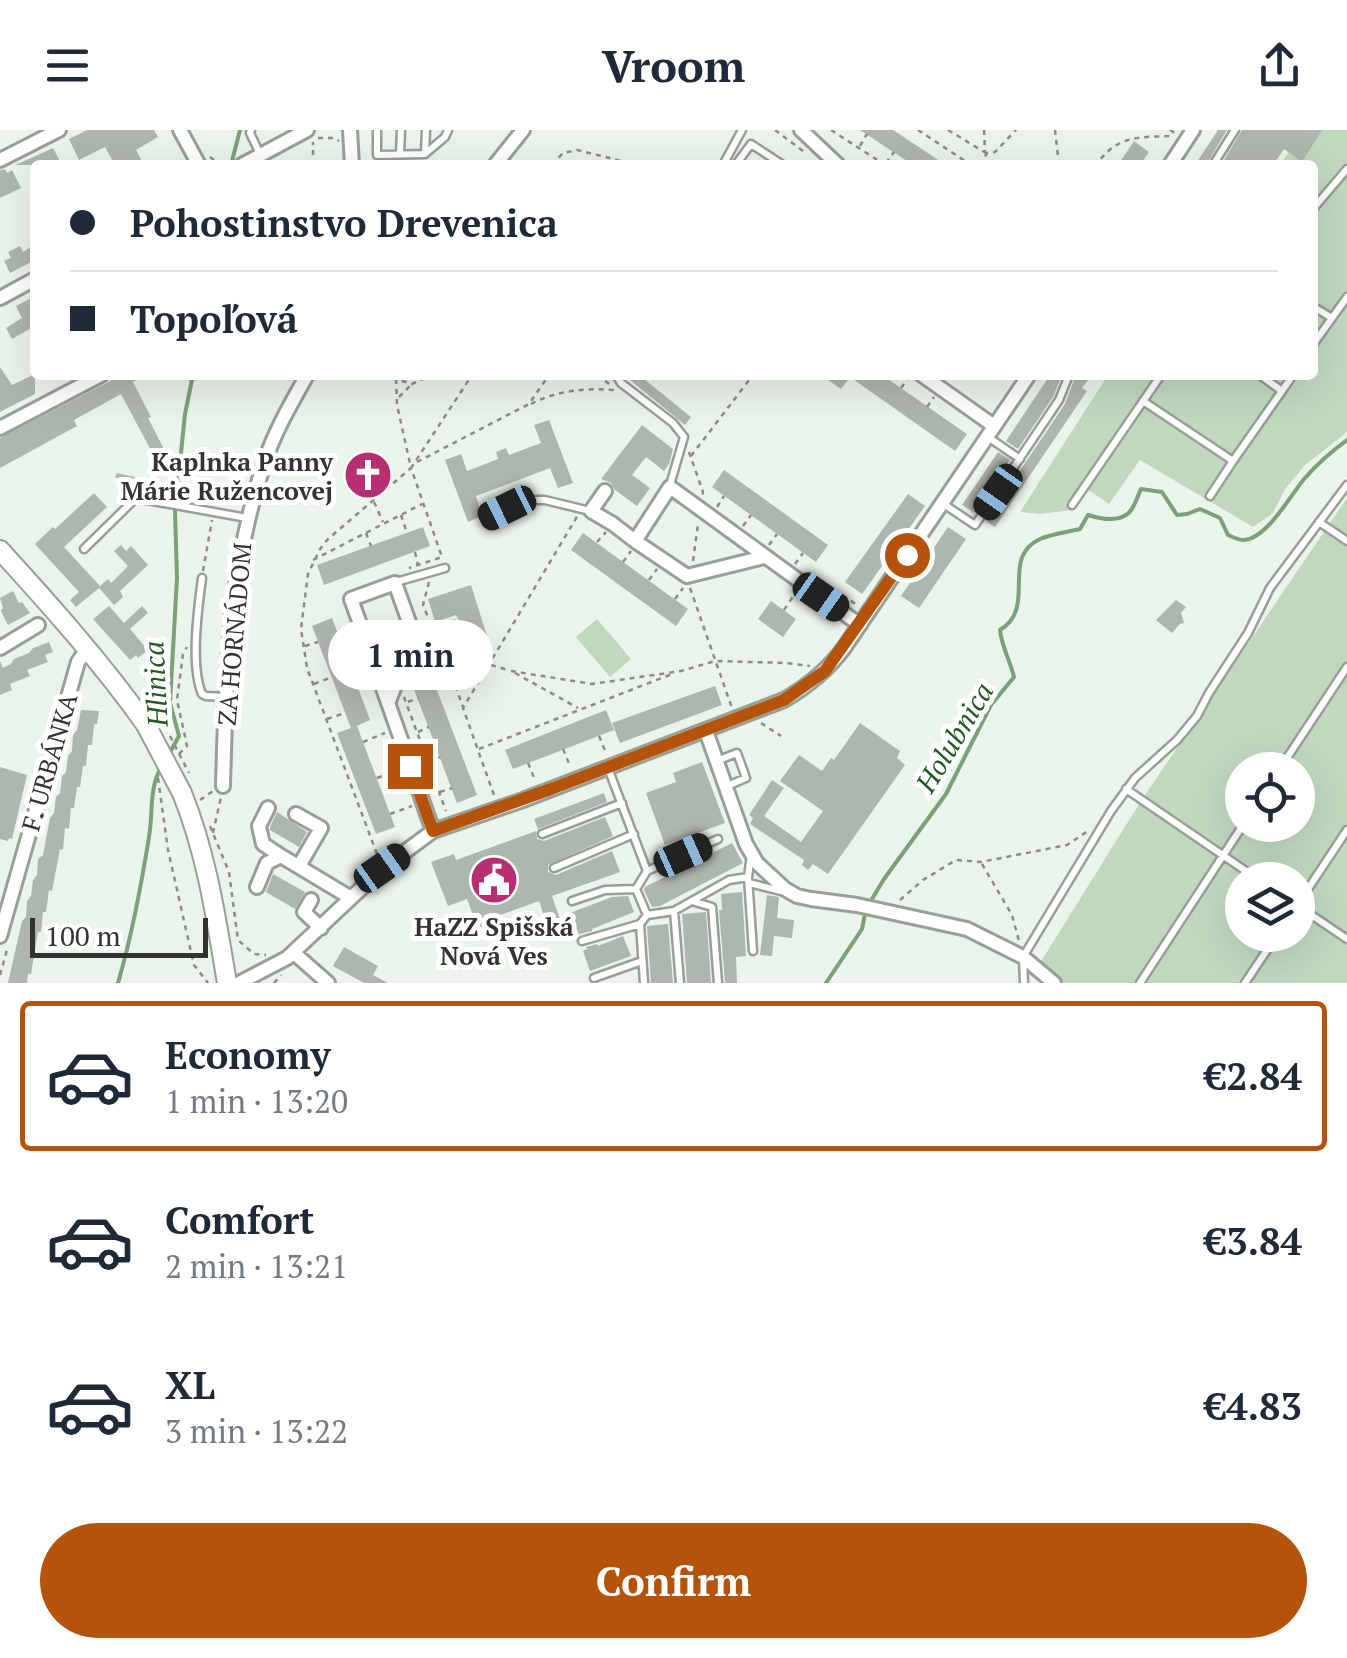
<!DOCTYPE html>
<html lang="en">
<head>
<meta charset="utf-8">
<style>
	:root { --surface:#fff; --page:#f6f6f7; --text:#1f2937; --muted:#747a83; --line:#e0e1e3; --accent:#b45309 }
	body { margin:0; font-family:"PT Serif",serif; background:var(--page); color:var(--text); height:100vh; display:flex; flex-direction:column; font-size:38px; white-space:nowrap }
	* { box-sizing:border-box; margin:0 }
	p { font-size:32px; color:var(--muted) }
	.icon { flex:none; width:55px; height:55px; fill:none; stroke:currentColor; stroke-width:2; stroke-linecap:round; stroke-linejoin:round }
	.map { position:relative; height:853px; overflow:hidden }
	.panel { display:flex; flex-direction:column; background:var(--surface); flex:1 }
	.panel>* { flex:none }
	.top-card { position:absolute; left:30px; top:30px; width:1288px; height:220px; border-radius:10px; box-shadow:0 10px 40px #0002; display:grid; align-content:center; height:220px; padding:0 40px; background:var(--surface) }
	.controls { position:absolute; left:1225px; top:622px; display:grid; gap:20px }
	.controls a { display:grid; place-items:center; width:90px; height:90px; border-radius:50%; background:var(--surface); box-shadow:0 10px 40px #0002; font-size:50px }
	.scale { position:absolute; left:30px; bottom:25px; width:178px; box-sizing:border-box; padding-left:10px; border:5px solid #313531; border-top:0; font-size:28px; line-height:35px; white-space:nowrap; color:#313531; -webkit-text-stroke:8px #fff; paint-order:stroke }
	.end { position:absolute; width:45px; height:45px; margin:-22px; border:12px solid #b45309; background:#fff; box-shadow:0 0 0 5px #fff }
	.from { border-radius:50% }
	.bubble { position:absolute; height:70px; border-radius:35px; background:var(--surface); box-shadow:0 10px 40px #0002; font-size:32px; font-weight:700; line-height:70px; text-align:center }
	.car { position:absolute; width:30px; height:60px; margin:-30px -15px; border-radius:12px; box-shadow:0 0 8px 2px #0007; background:linear-gradient(#222 24%,#8ab4d8 0 40%,#222 0 76%,#8ab4d8 0 86%,#222 0) }
	.top-card b { display:flex; align-items:center; gap:35px; height:95px; font-size:38px }
	.top-card b+b { border-top:2px solid var(--line) }
	.top-card i { width:25px; height:25px; background:var(--text) }
	ul { padding:18px 0 0; list-style:none }
	li { display:flex; align-items:center; gap:30px; height:150px; margin:0 20px 15px; padding:0 20px; border:5px solid transparent; border-radius:10px }
	li div { flex:1 }
	li b { display:block; font-size:38px }
	li em { font-style:normal; font-weight:700 }
	li.on { border-color:var(--accent) }
	li>.icon { width:90px; height:90px; stroke-width:1.5 }
	.primary-button { display:flex; gap:20px; margin-top:auto; padding:20px 40px }
	.primary-button a { flex:1; height:115px; border-radius:60px; background:var(--accent); color:#fff; font-size:40px; font-weight:700; line-height:115px; text-align:center }
	header { display:flex; justify-content:space-between; align-items:center; height:130px; padding:0 40px; background:var(--surface); font-size:45px; font-weight:700 }
	.map>svg:first-child { display:block }
</style>
</head>
<body>
<header><svg class="icon" aria-label="menu" viewBox="0 0 24 24"><path d="M4 6h16M4 12h16M4 18h16"/></svg>Vroom<svg class="icon" aria-label="share" viewBox="0 0 24 24"><path d="M12 15V3M7 8l5-5 5 5M5 13v7h14v-7"/></svg></header>
<div class="map">
<svg width="1347" height="853" viewBox="0 0 1347 853">
	<rect width="100%" height="100%" fill="#ebf4ea"/>
	<!-- green -->
	<path fill="#c1d8bf" fill-rule="evenodd" d="M1307 0H1347V302L1305 335 1285 359 1273 383 1253 397 1140 330 1109 374 1087 359 1072 380 1040 384 1020 382 1108 245H1312V35H1279Z
		M1347 368V853H1063L1040 833 1141 671ZM1242 640H1298V695H1242ZM1242 750H1298V805H1242Z
		M597 489 631 529 610 547 576 507Z"/>
	<g fill="none" stroke-linecap="round" stroke-linejoin="round">
		<!-- stream -->
		<path stroke="#7ca07a" stroke-width="4" d="M231 35 240 0
			M168 626 179 606 170 573 177 448 175 381 185 284 193 245
			M118 853C132 805 141 757 149 707 153 685 149 657 161 638
			M826 853 862 799 866 779 884 749 946 664 991 575 1014 547C1010 530 1002 518 1000 500 1038 477 999 428 1040 409 1051 404 1067 402 1080 399L1088 385C1104 390 1126 394 1134 375 1137 370 1138 365 1141 359L1162 362 1177 385 1187 384 1200 379 1220 388 1228 405C1233 407 1238 410 1244 410 1267 409 1291 364 1305 348 1318 333 1332 321 1347 310"/>
	</g>
	<!-- building -->
	<path fill="#aeb7ad" d="M87 0H154L158 7 136 20 144 35H115L105 17 79 30 69 9Z
		M860 0H893L946 35H913Z
		M1218 0H1227L1206 35H1195Z
		M1242 0H1322L1302 32 1284 19 1273 35H1221Z
		M1134 11 1149 22 1140 35H1118Z
		M53 18 62 35H15L40 24Z
		M5 39 7 43 12 40 21 58 0 68V40Z
		M20 116 23 122 31 117 35 130 10 143 4 131 11 128 8 122Z
		M35 166V196L12 209 6 198 22 188 16 176Z
		M0 237 12 255 35 244V264L0 282Z
		M122 245H146L133 252 151 287 148 288 166 323 155 328 121 264 74 290 77 296 0 338V308Z
		M624 245H639L691 287 685 295Z
		M821 245H882L967 304 955 321 850 247 841 259Z
		M1050 245H1062L1053 267 1018 319 1006 311Z
		M1076 245H1092L1082 258 1087 261 995 397 986 391 1065 274Z
		M549 290 573 353 558 358 550 338 476 366 482 386 468 392 445 330 461 324 467 341 498 329 496 322 506 318 509 325 541 313 534 295Z
		M642 295 673 319 669 334 664 341 646 327 632 345 650 358 637 376 615 360 611 353 601 349Z
		M998 322 1010 330 975 383 962 375Z
		M724 340 828 415 816 432 712 357Z
		M117 343 156 352 153 363 115 347Z
		M94 363 107 377 64 417 100 456 108 449 111 453 128 436 114 421 121 415 126 421 131 416 148 435 120 461 123 467 114 475 99 458 76 477 70 470 79 462 35 414 53 397 55 399Z
		M908 364 925 376 862 464 845 452Z
		M423 397 430 416 324 455 317 435Z
		M948 397 966 409 919 478 901 466Z
		M583 403 688 479 676 496 571 420Z
		M471 455 492 522 448 534 442 514 463 506 460 492 456 485 435 492 428 469Z
		M13 461 19 473 22 472 30 483 8 495 2 483 1 480 3 478 0 468Z
		M1176 470 1186 477 1181 483 1184 493 1180 494 1172 503 1156 490Z
		M771 471 796 489 783 507 758 489Z
		M109 476 124 493 142 476 148 483 130 499 148 520 138 528 136 525 130 530 93 489Z
		M332 488 370 590 352 598 357 596 395 697 376 704 337 603 351 598 312 496Z
		M49 512 53 522 45 525 48 532 27 540 30 546 10 554 12 560 0 565V531L3 538 11 534 14 529 29 523 33 518Z
		M432 547 477 665 457 673 412 554Z
		M715 556 722 575 620 613 612 593Z
		M81 580 99 581 97 594H94L92 615H88L86 636H83L80 657H77L74 678H71L69 699 65 698 63 720 60 719 52 761 49 760 46 782H43L41 802H38L31 844H28L27 853H8L22 791 26 787 27 771 31 766 33 750 37 745 38 729 43 725 50 688 54 683 56 667 60 663 62 646 66 642 68 626 72 621 73 605 77 600Z
		M606 580 614 600 513 639 505 620Z
		M860 593 900 621 897 628 905 635 828 744 813 734 808 740 802 735 804 730 750 694 753 688 749 685 772 650 784 658 764 686 801 712 823 681 780 651 799 625 822 641 831 628 834 630Z
		M702 632 725 693 665 715 646 663 676 652 673 643Z
		M0 637 27 645 12 709 9 708 8 711 0 709Z
		M604 663 607 672 538 699 534 689Z
		M277 682 307 702 299 717 270 700V697Z
		M605 687 613 706 548 735V742L556 745 612 721 620 742 552 766 562 795 549 800 539 771 492 788 493 792 478 798 467 769 448 776 431 732 454 724 456 730 536 701 537 709 544 711Z
		M732 713 743 733 660 776 652 777 644 760 645 757Z
		M273 744 305 762 295 779 266 762Z
		M742 762 746 826 736 827 737 853H725L719 780H722L721 764Z
		M767 765 779 767 777 788 794 790 792 808 774 806 772 826 760 825Z
		M628 766 634 782 592 799V801L576 805 570 783 612 767Z
		M706 782 711 853H687L682 784Z
		M668 794 673 853H651L647 796Z
		M623 806 631 826 590 841 583 821 587 819 586 817 597 814 598 816Z
		M344 817 378 836 373 845 388 853H364L333 836Z"/>
	<g fill="none" stroke-linecap="round" stroke-linejoin="round">
		<!-- lane casing -->
		<g stroke="#97a096" stroke-width="11">
			<path id="lane" d="M251 0 250 3 260 24
				M377 0V25L425 24 426 0
				M426 23 445 7 448 0
				M400 24 401 0
				M723 35 742 0
				M740 35 737 33 751 14 783 35
				M1213 35 1235 0
				M1312 80 1347 39
				M1312 176 1332 188
				M1312 216 1347 167
				M616 245 621 253 673 293 684 307 670 355
				M1282 261 1293 245
				M1143 271 1233 331 1282 261 1260 245
				M988 307 1020 329
				M1210 366 1233 331
				M942 373 975 395 1059 270 1069 245
				M1072 375 1161 245
				M489 387 526 370H545L590 381
				M1319 392 1347 411
				M84 419 136 368 247 388
				M202 448C198 479 190 535 202 564L206 566 225 567
				M396 452 445 438
				M415 506 454 495
				M719 630 737 623 746 648 727 656
				M608 638 647 741 718 709
				M1279 640 1347 537
				M1126 659 1259 750
				M542 704 622 673
				M554 738 634 704
				M748 747 753 821
				M749 753 781 761
				M636 759 647 785
				M572 771 605 760 636 759 647 741
				M692 771 712 777 718 853
				M1298 774 1347 700
				M1298 776 1347 809
				M674 781 680 853
				M640 794 644 853
				M582 811 640 794 647 785 674 781 729 750 748 747 751 725
				M594 848 642 831
				M1024 853 1023 827 1111 681 1135 648 1177 610 1197 586 1209 563 1248 503 1270 458 1347 355
				M1140 853 1243 695
				M1245 853 1277 805"/>
		</g>
		<!-- street casing -->
		<g stroke="#97a096" stroke-width="18">
			<path id="street" d="M180 0 199 35
				M350 0 352 35
				M801 0 838 35
				M0 30 59 0
				M242 35 307 0
				M495 35 523 0
				M1170 35 1193 0
				M0 168 35 149
				M922 245 994 296
				M0 298 101 245
				M605 361 591 381 613 394 635 411
				M764 427 687 446 635 411 670 357 860 495
				M0 518 38 495
				M389 571 414 506 395 453 351 469C379 546 406 624 433 701
				M706 601 746 714 757 733 785 759 797 766 811 769 857 775 967 799 1023 827 1054 853
				M223 656C226 545 229 434 266 328 276 299 292 272 307 245
				M268 678 259 696 263 714 281 726
				M296 684 321 698 299 736
				M257 757 267 733 281 726 351 768
				M311 770 304 782 321 798
				M0 806 78 532 87 519
				M294 823 328 853
				M239 853 287 828 383 738 433 701 523 670 784 570C808 556 827 541 844 518L1029 245"/>
		</g>
		<!-- secondary casing -->
		<g stroke="#97a096" stroke-width="22">
			<path id="secondary" d="M0 420C51 476 102 533 146 595
				M182 663C207 725 216 788 227 853"/>
		</g>
		<!-- path -->
		<path stroke="#898f88" stroke-width="2.5" stroke-dasharray="5 5" stroke-linecap="butt" d="M775 0 803 21
			M831 0 885 35
			M918 0 971 35
			M948 0 986 23
			M984 0 985 22
			M1055 0 1059 35
			M1170 0 1178 5
			M318 8H333L339 11
			M860 16 867 4
			M210 27 221 35
			M886 33 894 22
			M313 35V12
			M552 35 563 23 577 20 638 35
			M980 35 987 23 995 22 1016 0
			M1093 35C1101 30 1105 23 1112 18 1129 5 1152 7 1172 6
			M396 245V249L412 254 425 248
			M428 245 425 248H441L443 245
			M597 245 612 256
			M396 249 397 275 411 338 472 245
			M901 258 909 247
			M399 267 411 255
			M531 274C557 260 586 258 615 260
			M927 277 934 267
			M689 322 703 362 702 367
			M691 326 753 245
			M417 332 529 274 549 245
			M374 372 383 392
			M717 377 724 366
			M401 385 407 403
			M743 396 751 385
			M366 403 371 416
			M597 412 606 402
			M769 415 777 404
			M415 422 418 435
			M313 430 422 374
			M693 431 698 394
			M623 432 631 421
			M795 434 803 423
			M203 441 212 390
			M649 450 657 439
			M429 452 423 475 430 492
			M826 454 857 475
			M690 458 732 578
			M675 469 683 458
			M784 480 794 465
			M338 504 350 499
			M438 509 463 577
			M305 516 318 512
			M491 535 508 540
			M351 540 364 535
			M511 541 592 554 681 541 715 531 786 533 810 536
			M515 543 578 578
			M314 554 332 547
			M404 567 446 681
			M408 572 418 568
			M327 589 345 583
			M761 593 781 606
			M418 602 429 597
			M599 606 606 623
			M363 612 385 603
			M479 619 672 544
			M563 619 570 636
			M179 624 187 616 177 570 183 524 187 517
			M429 631 440 627
			M528 633 535 650
			M158 648 168 720 194 835 208 853
			M377 648 399 640
			M440 662 452 658
			M494 665 463 578 578 385
			M200 670 213 661
			M390 684 412 676
			M210 696 229 742 238 810 254 824 266 825
			M213 703 221 667
			M377 724 307 538 301 499 308 444 320 419 328 409 411 338 442 427 409 438
			M982 734 1012 785 1019 811
			M900 770 923 750 956 730 981 732 1067 715 1088 701
			M0 845 8 816
			M274 853 281 845"/>
		<!-- lane -->
		<use href="#lane" stroke="#fff" stroke-width="6"/>
		<!-- street -->
		<use href="#street" stroke="#fff" stroke-width="12"/>
		<!-- secondary -->
		<use href="#secondary" stroke="#fff" stroke-width="18"/>
		<!-- secondary-bridge casing -->
		<g stroke="#97a096" stroke-width="22" stroke-linecap="butt">
			<path id="secondary-bridge" d="M146 595 182 663"/>
		</g>
		<!-- path-bridge -->
		<path stroke="#898f88" stroke-width="2.5" stroke-dasharray="5 5" stroke-linecap="butt" d="M170 606 189 643"/>
		<!-- secondary-bridge -->
		<use href="#secondary-bridge" stroke="#fff" stroke-width="18"/>
	</g>
	<g fill="none" stroke-linecap="round" stroke-linejoin="round">
		<!-- route -->
		<path stroke="#b45309" stroke-width="12" d="M410 636 433 701 551 659 784 570 825 541 907 425"/>
	</g>
	<!-- icons -->
	<defs>
		<g id="church-disc" transform="scale(2.5)"><circle r="9.5" fill="#b62f71" stroke="#fff"/><path d="M-1.2-6h2.4v3.5h3.3v2.4h-3.3V6h-2.4V-.1h-3.3v-2.4h3.3Z" fill="#fff"/></g>
		<g id="civic-disc" transform="scale(2.5)"><circle r="9.5" fill="#b62f71" stroke="#fff"/><path d="M-.6-6.5H3V-4.5H.6V-3L4-1V1h2V6H-6V1h2V-1L-.6-3ZM-1.2 2.5V6h2.4V2.5Z" fill="#fff"/></g>
	</defs>
	<g fill-rule="evenodd">
		<use href="#church-disc" x="368" y="345"/>
		<use href="#civic-disc" x="494" y="750"/>
	</g>
	<g text-anchor="middle" dominant-baseline="central" stroke-width="10" stroke-linejoin="round" paint-order="stroke">
		<!-- poi labels -->
		<g font-size="25" font-weight="bold" fill="#313531" stroke="#fff" text-anchor="end">
			<text x="333" y="331">Kaplnka Panny<tspan x="333" dy="29">Márie Ružencovej</tspan></text>
			<text x="494" y="796" text-anchor="middle">HaZZ Spišská<tspan x="494" dy="29">Nová Ves</tspan></text>
		</g>
		<!-- street labels -->
		<g font-size="25" fill="#313531" stroke="#fff">
			<text transform="translate(234 504) rotate(-85)">ZA HORNÁDOM</text>
			<text transform="translate(49 632) rotate(-74)">F. URBÁNKA</text>
		</g>
		<!-- water labels -->
		<g font-size="28" font-style="italic" fill="#255926" stroke="#fff">
			<text transform="translate(155 554) rotate(-93)">Hlinica</text>
			<text transform="translate(954 607) rotate(-59)">Holubnica</text>
		</g>
	</g>
</svg>
<div class="controls">
<a><svg class="icon" aria-label="locate" viewBox="0 0 24 24"><circle cx="12" cy="12" r="6"/><path d="M12 2v4M12 18v4M2 12h4M18 12h4"/></svg></a>
<a><svg class="icon" aria-label="layers" viewBox="0 0 24 24"><path d="M12 4l9 5-9 5-9-5zM3 14l9 5 9-5"/></svg></a>
</div>
<div class="scale">100 m</div>
<i class="end from" style="left:907px;top:425px"></i>
<i class="end" style="left:410px;top:636px"></i>
<div class="bubble" style="left:328px;top:490px;width:165px">1 min</div>
<i class="car" style="left:998px;top:362px;rotate:215deg"></i>
<i class="car" style="left:507px;top:378px;rotate:244deg"></i>
<i class="car" style="left:821px;top:467px;rotate:125deg"></i>
<i class="car" style="left:683px;top:725px;rotate:66deg"></i>
<i class="car" style="left:382px;top:738px;rotate:55deg"></i>
<div class="top-card">
<b><i class="from"></i>Pohostinstvo Drevenica</b>
<b><i></i>Topoľová</b>
</div>
</div>
<section class="panel">
<ul>
<li class="on"><svg class="icon" aria-label="car" viewBox="0 0 24 24"><path d="M5 17H2v-5l4-1 3-4h7l3 4 3 1v5h-3M9 17h6M6 11h13"/><circle cx="7" cy="17" r="2"/><circle cx="17" cy="17" r="2"/></svg><div><b>Economy</b><p>1 min · 13:20</p></div><em>€2.84</em></li>
<li><svg class="icon" aria-label="car" viewBox="0 0 24 24"><path d="M5 17H2v-5l4-1 3-4h7l3 4 3 1v5h-3M9 17h6M6 11h13"/><circle cx="7" cy="17" r="2"/><circle cx="17" cy="17" r="2"/></svg><div><b>Comfort</b><p>2 min · 13:21</p></div><em>€3.84</em></li>
<li><svg class="icon" aria-label="car" viewBox="0 0 24 24"><path d="M5 17H2v-5l4-1 3-4h7l3 4 3 1v5h-3M9 17h6M6 11h13"/><circle cx="7" cy="17" r="2"/><circle cx="17" cy="17" r="2"/></svg><div><b>XL</b><p>3 min · 13:22</p></div><em>€4.83</em></li>
</ul>
<div class="primary-button"><a>Confirm</a></div>
</section>
</body>
</html>
